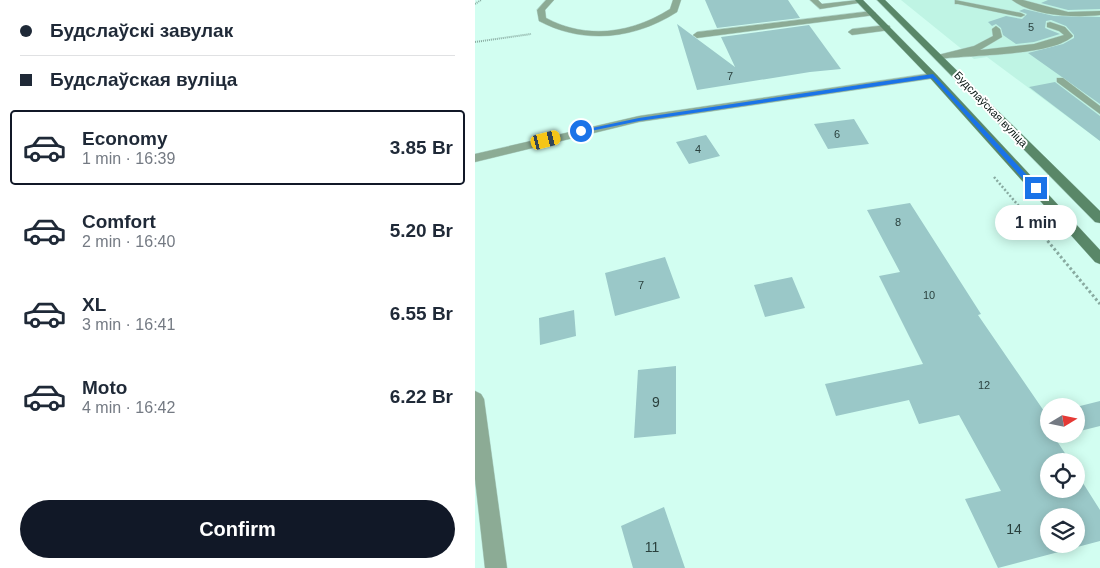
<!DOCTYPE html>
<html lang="en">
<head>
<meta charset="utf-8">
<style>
	:root { --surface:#fff; --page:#f6f6f7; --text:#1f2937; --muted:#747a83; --line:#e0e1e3; --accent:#111827 }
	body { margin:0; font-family:Arial,sans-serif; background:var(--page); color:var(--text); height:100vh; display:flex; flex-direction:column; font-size:19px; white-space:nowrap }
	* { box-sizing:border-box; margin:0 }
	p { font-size:16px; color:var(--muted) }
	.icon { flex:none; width:28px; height:28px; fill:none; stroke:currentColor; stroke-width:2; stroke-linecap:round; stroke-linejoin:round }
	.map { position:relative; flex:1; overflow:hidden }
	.side { display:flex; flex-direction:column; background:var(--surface); width:475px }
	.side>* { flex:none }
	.top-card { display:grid; align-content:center; height:110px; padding:0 20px; background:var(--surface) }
	.needle { width:32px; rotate:80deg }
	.buttons { position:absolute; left:565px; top:398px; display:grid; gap:10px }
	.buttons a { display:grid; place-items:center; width:45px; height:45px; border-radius:50%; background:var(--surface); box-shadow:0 2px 12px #0003; font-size:25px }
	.end { position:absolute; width:22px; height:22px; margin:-11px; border:6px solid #1a73e8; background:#fff; box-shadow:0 0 0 2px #fff }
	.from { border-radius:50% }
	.bubble { position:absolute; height:35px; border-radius:18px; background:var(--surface); box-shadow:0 2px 12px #0003; font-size:16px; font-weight:600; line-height:35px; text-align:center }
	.car { position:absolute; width:15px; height:30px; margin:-15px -8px; border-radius:6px; box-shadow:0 0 4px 1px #0007; background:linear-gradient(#f5c518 24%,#345 0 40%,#f5c518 0 76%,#345 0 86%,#f5c518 0) }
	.top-card b { display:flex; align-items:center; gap:18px; height:48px; font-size:19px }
	.top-card b+b { border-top:1px solid var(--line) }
	.top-card i { width:12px; height:12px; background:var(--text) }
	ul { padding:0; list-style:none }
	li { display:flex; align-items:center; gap:15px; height:75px; margin:0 10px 8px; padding:0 10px; border:2px solid transparent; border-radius:5px }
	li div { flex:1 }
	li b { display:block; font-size:19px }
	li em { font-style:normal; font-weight:600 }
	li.active { border-color:var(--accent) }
	li>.icon { width:45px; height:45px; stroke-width:1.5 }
	.primary-button { display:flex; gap:10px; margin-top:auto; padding:10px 20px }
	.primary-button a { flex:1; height:58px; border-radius:30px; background:var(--accent); color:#fff; font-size:20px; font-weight:600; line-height:58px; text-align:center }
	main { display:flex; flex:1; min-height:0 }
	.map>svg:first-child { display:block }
</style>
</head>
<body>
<main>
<section class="side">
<div class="top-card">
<b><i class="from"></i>Будслаўскі завулак</b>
<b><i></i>Будслаўская вуліца</b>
</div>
<ul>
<li class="active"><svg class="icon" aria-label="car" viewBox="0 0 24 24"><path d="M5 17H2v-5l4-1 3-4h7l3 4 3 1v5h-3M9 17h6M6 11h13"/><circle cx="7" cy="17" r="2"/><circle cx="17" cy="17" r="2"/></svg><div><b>Economy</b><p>1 min · 16:39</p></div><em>3.85 Br</em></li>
<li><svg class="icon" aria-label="car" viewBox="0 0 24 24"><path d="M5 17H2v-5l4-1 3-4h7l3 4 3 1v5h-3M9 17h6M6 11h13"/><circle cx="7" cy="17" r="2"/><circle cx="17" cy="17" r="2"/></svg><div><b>Comfort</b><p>2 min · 16:40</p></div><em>5.20 Br</em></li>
<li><svg class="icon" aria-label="car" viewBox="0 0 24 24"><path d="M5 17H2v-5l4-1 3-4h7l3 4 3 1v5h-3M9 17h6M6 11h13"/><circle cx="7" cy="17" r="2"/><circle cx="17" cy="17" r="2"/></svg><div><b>XL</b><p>3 min · 16:41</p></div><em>6.55 Br</em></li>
<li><svg class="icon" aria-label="car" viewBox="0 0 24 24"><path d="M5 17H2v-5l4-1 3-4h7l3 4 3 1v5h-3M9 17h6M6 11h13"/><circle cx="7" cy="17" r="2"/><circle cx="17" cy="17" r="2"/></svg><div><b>Moto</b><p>4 min · 16:42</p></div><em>6.22 Br</em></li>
</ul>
<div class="primary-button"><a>Confirm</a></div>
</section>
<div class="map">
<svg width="625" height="568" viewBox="0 0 625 568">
	<rect width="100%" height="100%" fill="#d2fef1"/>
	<!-- built -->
	<path fill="#bff4e4" d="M426 0H625V141L512 57 499 59Z"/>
	<!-- building -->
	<path fill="#9ac8c8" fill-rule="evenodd" d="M230 0H313L325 18 242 28Z
		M573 0H625V9L593 10 566 3Z
		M549 9 579 16 625 17V104L553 53 588 44 599 38V35L591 26 576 20 571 21 570 28 585 34 559 42 541 44 528 35 526 28 521 24 517 26 513 22 531 16 547 19 552 14 544 11Z
		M202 24 260 67 246 37 334 25 366 69 335 72 222 90Z
		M580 82 625 116V141L554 87Z
		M379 119 394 144 353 149 339 124Z
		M231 135 245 156 214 164 201 142Z
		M435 203 506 314 503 315 571 414H574V434H594L580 438 595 461H574V489H601V472L625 510V541L523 568 490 499 526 491 484 415 444 424 434 400 361 416 350 384 448 364 404 276 425 272 392 210ZM574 516H601V544H574Z
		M190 257 205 298 140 316 130 273Z
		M317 277 330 308 290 317 279 285Z
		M99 310 101 336 65 345 64 318Z
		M201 366V434L159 438 163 370Z
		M625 401V426L601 432V407Z
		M189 507 210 568H158L146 526Z"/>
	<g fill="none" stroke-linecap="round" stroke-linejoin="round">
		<!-- lane casing -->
		<g stroke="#b1d8cd" stroke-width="1">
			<path id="lane" d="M71 0H79L70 10 71 18C112 40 157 33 195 9L198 0H206L202 12C160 39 109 45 64 21L62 10Z
				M335 0H343L347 4 383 0 390 2 345 9Z
				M480 0 546 13 550 15 546 17 483 4H480Z
				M537 0H548L593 12 625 11V15C601 18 557 16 537 0Z
				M397 11 401 13 400 15 222 38 218 35 222 32Z
				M575 22 590 27 598 36C578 56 494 55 464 59L459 56 499 46 518 36 517 29 521 26 525 29 527 37 505 50 559 44 589 35 584 31 572 27V23Z
				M412 25 415 26V30L377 35 373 32 377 29Z
				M582 78H588L625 106V114L582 82Z"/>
		</g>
		<!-- street casing -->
		<g stroke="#b1d8cd" stroke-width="1">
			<path id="street" d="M458 73 463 76 461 78 164 122 0 162V154L164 116Z
				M0 391 6 394 9 399 32 568H10L0 479Z"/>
		</g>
		<!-- secondary casing -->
		<g stroke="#b1d8cd" stroke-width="1">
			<path id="secondary" d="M380 0H388L461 74 625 250V264L620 262 455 78Z
				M402 0H410L625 211V223L620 222Z"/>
		</g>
		<!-- path-far2 -->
		<path stroke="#88aaa0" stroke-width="2" stroke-dasharray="1 1" stroke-linecap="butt" d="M0 4 6 0
			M0 42 56 34"/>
		<!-- path-far1 -->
		<path stroke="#88aaa0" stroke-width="2.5" stroke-dasharray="2 2" stroke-linecap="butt" d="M519 177 548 211"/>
		<!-- path -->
		<path stroke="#88aaa0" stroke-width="3" stroke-dasharray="2.5 2.5" stroke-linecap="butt" d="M547 210 625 304"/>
		<!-- lane -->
		<use href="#lane" fill="#8cab95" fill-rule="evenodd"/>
		<!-- street -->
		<use href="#street" fill="#8cab95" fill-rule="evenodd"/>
		<!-- secondary -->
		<use href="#secondary" fill="#598768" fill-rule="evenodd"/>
	</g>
	<!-- route -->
	<path fill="#1a73e8" d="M458 74 563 187V190H558L457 78 164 121 106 133 103 131 164 118Z"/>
	<g text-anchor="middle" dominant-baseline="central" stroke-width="4" stroke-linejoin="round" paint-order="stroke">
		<!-- number labels -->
		<g font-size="11" fill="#2a403d">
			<text x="556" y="27">5</text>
			<text x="255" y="76">7</text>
			<text x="362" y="134">6</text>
			<text x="223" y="149">4</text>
			<text x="423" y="222">8</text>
			<text x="166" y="285">7</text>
			<text x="454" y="295">10</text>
			<text x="509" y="385">12</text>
		</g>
		<!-- far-street labels -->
		<g font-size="11" fill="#04130f" stroke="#fff">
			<text transform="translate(516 109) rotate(46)">Будслаўская вуліца</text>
		</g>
		<!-- near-number labels -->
		<g font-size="14" fill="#2a403d">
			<text x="181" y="402">9</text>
			<text x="539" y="529">14</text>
			<text x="177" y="547">11</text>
		</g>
	</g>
</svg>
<div class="buttons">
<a><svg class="needle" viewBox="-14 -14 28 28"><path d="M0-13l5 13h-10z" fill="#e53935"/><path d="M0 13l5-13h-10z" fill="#747a83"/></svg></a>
<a><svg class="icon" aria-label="locate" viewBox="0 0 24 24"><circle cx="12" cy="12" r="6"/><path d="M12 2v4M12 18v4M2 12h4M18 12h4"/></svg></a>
<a><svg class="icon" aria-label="layers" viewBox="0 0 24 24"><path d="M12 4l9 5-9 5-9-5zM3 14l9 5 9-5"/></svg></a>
</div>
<i class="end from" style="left:106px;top:131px"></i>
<i class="end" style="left:561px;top:188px"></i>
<div class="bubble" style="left:520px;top:205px;width:82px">1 min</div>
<i class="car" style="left:71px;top:140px;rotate:76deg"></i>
</div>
</main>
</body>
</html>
